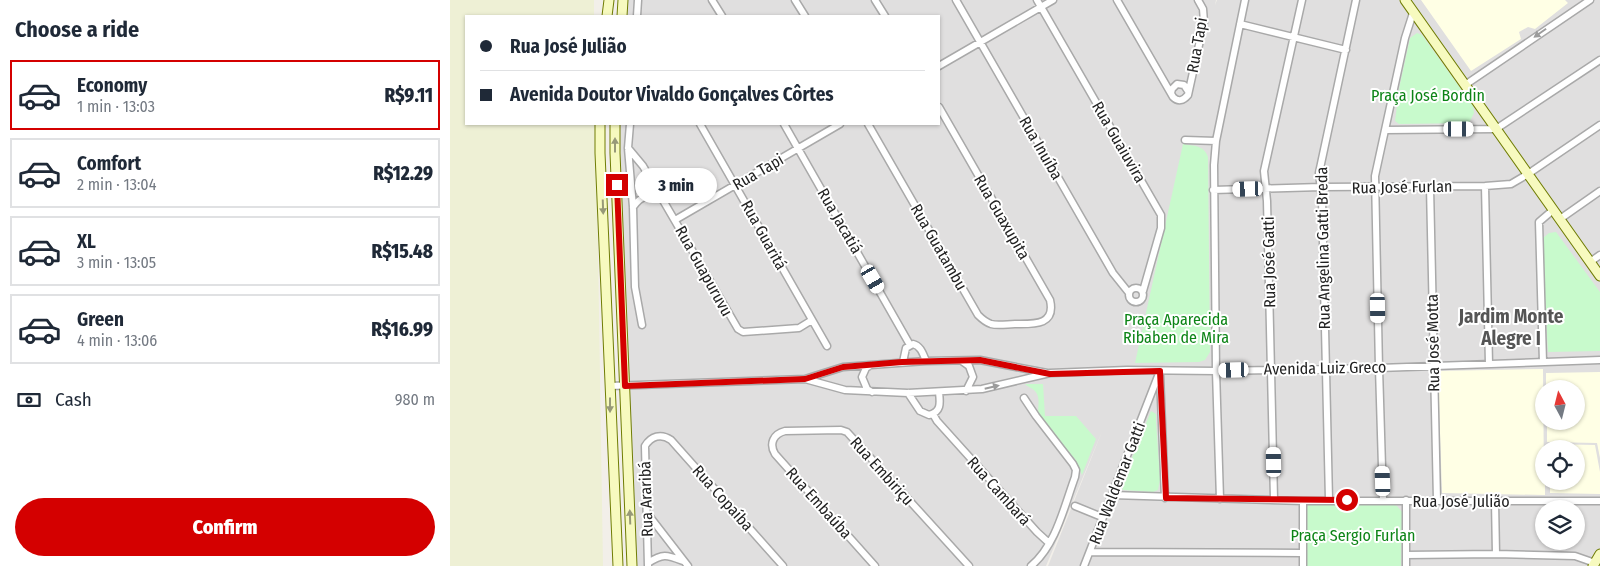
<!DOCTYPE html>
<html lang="en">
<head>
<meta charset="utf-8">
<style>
	:root { --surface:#fff; --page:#f2f2f3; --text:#1f2937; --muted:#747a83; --line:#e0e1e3; --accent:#d40000 }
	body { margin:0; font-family:"Fira Sans Condensed",sans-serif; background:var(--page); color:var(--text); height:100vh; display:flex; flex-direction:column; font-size:19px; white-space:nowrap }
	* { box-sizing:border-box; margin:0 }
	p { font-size:16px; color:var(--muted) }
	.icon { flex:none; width:28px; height:28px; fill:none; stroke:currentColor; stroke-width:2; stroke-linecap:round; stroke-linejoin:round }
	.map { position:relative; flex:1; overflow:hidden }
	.panel { display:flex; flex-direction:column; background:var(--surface); width:450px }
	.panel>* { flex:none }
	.banner { position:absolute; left:15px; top:15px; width:475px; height:110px; border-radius:0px; box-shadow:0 1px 4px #0004; display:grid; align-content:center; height:110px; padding:0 15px; background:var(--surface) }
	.needle { width:32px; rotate:353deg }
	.controls { position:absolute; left:1085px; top:380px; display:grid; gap:10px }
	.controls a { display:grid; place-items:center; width:50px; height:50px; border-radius:50%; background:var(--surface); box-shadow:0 1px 4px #0004; font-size:25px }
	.end { position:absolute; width:22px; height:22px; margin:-11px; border:6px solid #d40000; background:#fff; box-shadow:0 0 0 2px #fff }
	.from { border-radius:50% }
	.bubble { position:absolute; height:35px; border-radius:18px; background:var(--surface); box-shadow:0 1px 4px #0004; font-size:16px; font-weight:800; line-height:35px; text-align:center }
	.car { position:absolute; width:15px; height:30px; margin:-15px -8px; border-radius:6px; box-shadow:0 0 4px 1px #0007; background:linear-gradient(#fff 24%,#345 0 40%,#fff 0 76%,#345 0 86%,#fff 0) }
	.banner b { display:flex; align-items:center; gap:18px; height:48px; font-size:19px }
	.banner b+b { border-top:1px solid var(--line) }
	.banner i { width:12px; height:12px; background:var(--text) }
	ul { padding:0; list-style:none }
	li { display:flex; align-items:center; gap:15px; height:70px; margin:0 10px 8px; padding:0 5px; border:2px solid var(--line); border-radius:0px }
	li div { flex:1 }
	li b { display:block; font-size:19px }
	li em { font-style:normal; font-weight:800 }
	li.selected { border-color:var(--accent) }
	li>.icon { width:45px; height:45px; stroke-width:1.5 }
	h2 { padding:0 15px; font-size:22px; line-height:60px }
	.pay { display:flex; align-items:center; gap:12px; height:55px; padding:0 15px; font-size:19px }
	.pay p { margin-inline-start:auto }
	.primary-button { display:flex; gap:10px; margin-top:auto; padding:10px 15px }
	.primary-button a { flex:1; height:58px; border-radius:30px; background:var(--accent); color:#fff; font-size:20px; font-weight:800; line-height:58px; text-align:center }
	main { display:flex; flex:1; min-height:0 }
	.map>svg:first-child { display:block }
</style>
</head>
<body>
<main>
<section class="panel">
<h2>Choose a ride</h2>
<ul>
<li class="selected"><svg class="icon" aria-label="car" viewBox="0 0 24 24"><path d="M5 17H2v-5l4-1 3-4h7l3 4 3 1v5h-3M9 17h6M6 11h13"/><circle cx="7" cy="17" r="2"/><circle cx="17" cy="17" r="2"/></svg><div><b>Economy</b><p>1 min · 13:03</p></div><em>R$9.11</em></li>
<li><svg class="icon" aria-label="car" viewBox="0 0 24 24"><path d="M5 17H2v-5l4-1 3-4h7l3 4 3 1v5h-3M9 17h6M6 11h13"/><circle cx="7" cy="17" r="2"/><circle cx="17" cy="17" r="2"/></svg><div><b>Comfort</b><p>2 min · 13:04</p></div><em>R$12.29</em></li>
<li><svg class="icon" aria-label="car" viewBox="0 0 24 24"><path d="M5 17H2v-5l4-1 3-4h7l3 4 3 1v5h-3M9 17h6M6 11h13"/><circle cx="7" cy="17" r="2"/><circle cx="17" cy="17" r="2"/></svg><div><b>XL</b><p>3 min · 13:05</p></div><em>R$15.48</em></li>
<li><svg class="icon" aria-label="car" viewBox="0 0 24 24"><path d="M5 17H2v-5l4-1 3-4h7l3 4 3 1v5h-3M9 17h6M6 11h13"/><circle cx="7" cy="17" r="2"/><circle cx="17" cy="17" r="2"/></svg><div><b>Green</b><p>4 min · 13:06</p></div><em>R$16.99</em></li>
</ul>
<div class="pay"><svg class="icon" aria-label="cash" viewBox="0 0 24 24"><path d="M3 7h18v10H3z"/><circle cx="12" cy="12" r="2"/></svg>Cash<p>980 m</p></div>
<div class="primary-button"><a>Confirm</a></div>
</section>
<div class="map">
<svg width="1150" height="566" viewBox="0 0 1150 566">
	<rect width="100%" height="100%" fill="#f2efe9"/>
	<!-- residential -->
	<path fill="#e0dfdf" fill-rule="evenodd" d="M171 0H766L765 5 767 0H1150V566H598L653 429 596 566H186L166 124H489V16H170ZM1094 389H1126V421H1094ZM1094 449H1126V481H1094ZM1094 509H1126V541H1094Z"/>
	<!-- education -->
	<path fill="#ffffe5" d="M971 0H1115L1118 3 1085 29 1078 27 1069 32 1071 39 1021 71Z
		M1093 369 1094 481H1095V495L992 493 988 371Z
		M1150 372V458L1147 443 1097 442V421H1126V389H1096V373Z
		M1099 444 1145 445 1150 472V494L1100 493V481H1126V449H1099Z"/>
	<!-- farmland -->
	<path fill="#eef0d5" d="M0 0H144V16H16V124H146L153 566H0Z"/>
	<!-- park -->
	<path fill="#c8facc" d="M967 33 972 35 1023 106 1024 113 1019 123 949 124 945 121 950 84 960 38Z
		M733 144C744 146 754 145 758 157L760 352 755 360 749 362 685 363Z
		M1106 232 1150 292V351L1098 352 1092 246 1093 238 1099 233Z
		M575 384H593L595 416H626L646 439 632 475 625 459 589 419C586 409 592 399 585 391 582 388 578 387 575 384Z
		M701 411 706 414V421L710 480 708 490 703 492 673 490 671 485Z
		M859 504H942L947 506 952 512 951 566H855V510Z"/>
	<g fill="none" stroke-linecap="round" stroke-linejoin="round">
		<!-- street casing -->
		<g stroke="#a9a9a9" stroke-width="9">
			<path id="street" d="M262 0 272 16
				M345 0 355 16
				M425 0 435 16
				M506 0 663 273 679 293
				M587 0 711 215V228L693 291
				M667 0 723 97C728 102 733 101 738 95L754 22 753 9 748 0
				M187 16 188 0
				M790 24 896 50
				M489 66 603 0
				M1015 85 1140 0
				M721 93 722 89 727 84 734 85 738 91
				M180 124 178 148 183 207 185 287 192 325
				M250 124 377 346
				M334 124 460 345
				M418 124 528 315C532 319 535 322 541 324 548 326 558 324 565 324 583 324 606 326 600 300L489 107
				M935 130 1046 129 1150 60
				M735 140 766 141
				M178 148 193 166 288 329 293 332 349 328 362 320
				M1035 186 1039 364
				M980 187 987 500
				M763 190 871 187 1035 186 1061 184 1078 174 1150 125
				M183 207C191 196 199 193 212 198
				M1110 219 1150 191
				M225 220 390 124
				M1140 262 1150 255
				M679 295a7 7 0 1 1 14 0a7 7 0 1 1-14 0Z
				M512 361 519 366 523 377 516 391
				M453 362 456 348 463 344C471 346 473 354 476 361
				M1093 362 1089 222 1103 210
				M421 365 416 368 412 377 417 389 422 392
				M710 375 715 498
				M355 379 395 390 458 393 532 389 600 373 677 370 766 371 929 368 1150 360
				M160 386 355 379 393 367 476 361 530 360 597 373
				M458 393 470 411 479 415C492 412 490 402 489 392
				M574 398 586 416 623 464 626 470 625 477C614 507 606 545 581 566
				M483 414 487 421 587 532 599 543
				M662 495 853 501H1150
				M770 499 766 371 764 165 766 141 795 0
				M824 499 817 201 814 171 852 0
				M879 500 872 199 869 173 906 0
				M933 500 929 368 925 176 955 38 963 13
				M956 500V566
				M1045 501 1046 554
				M625 506 652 517
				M197 513 238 566
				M640 552 852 553
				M956 555 1046 554 1125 556 1145 563
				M198 563C213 553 217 555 233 561
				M198 566 195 446C201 436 211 433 221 440L333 566
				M425 566 325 454C319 444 323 434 335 431L391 430 397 432 519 566
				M634 566 710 371
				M853 566V501"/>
		</g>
		<!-- secondary casing -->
		<g stroke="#707d05" stroke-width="11">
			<path id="secondary" d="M955 0 1150 276
				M157 16 159 0
				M172 16 173 0
				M150 124V153L168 566
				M165 124V153L182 566
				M1143 566 1150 554"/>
		</g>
		<!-- street -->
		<use href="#street" stroke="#fff" stroke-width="6"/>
		<!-- secondary -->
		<use href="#secondary" stroke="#f7fabf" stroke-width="9"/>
	</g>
	<!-- one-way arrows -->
	<defs><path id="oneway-solid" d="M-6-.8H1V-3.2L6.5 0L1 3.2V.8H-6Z" transform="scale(1.25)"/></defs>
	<g fill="#9c9c9c">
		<use href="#oneway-solid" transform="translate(1090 33) rotate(145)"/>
		<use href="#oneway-solid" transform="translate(542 387) rotate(-13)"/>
	</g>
	<g fill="#979978">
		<use href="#oneway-solid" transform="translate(165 145) rotate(-90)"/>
		<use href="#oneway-solid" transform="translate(153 207) rotate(88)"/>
		<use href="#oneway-solid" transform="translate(160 405) rotate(90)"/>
		<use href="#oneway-solid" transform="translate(180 517) rotate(-92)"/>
	</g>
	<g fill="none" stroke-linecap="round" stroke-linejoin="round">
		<!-- route -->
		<path stroke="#d40000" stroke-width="6" d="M167 185 175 386 355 379 393 367 452 362 530 360 600 374 710 371 716 498 897 500"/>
	</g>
	<g text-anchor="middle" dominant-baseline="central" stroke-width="4" stroke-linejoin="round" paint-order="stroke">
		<!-- street labels -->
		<g font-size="16" fill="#222" stroke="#fff">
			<text transform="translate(747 45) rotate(-80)">Rua Tapi</text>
			<text transform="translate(669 142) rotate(60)">Rua Guaiuvira</text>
			<text transform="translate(591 148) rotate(60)">Rua Inuíba</text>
			<text transform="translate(308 172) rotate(-30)">Rua Tapi</text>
			<text transform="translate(952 187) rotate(-1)">Rua José Furlan</text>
			<text transform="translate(552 217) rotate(60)">Rua Guaxupita</text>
			<text transform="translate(390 221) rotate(60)">Rua Jacatiá</text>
			<text transform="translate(314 235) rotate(61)">Rua Guaritá</text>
			<text transform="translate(489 247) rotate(60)">Rua Guatambu</text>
			<text transform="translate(873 248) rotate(-91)">Rua Angelina Gatti Breda</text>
			<text transform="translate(819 262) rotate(-91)">Rua José Gatti</text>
			<text transform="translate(254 271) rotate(61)">Rua Guapuruvu</text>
			<text transform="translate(983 343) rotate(-91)">Rua José Motta</text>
			<text transform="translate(875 368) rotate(-1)">Avenida Luiz Greco</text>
			<text transform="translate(432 471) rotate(48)">Rua Embiriçu</text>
			<text transform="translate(667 483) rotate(-69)">Rua Waldemar Gatti</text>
			<text transform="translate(549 491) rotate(48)">Rua Cambará</text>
			<text transform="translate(273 498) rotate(48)">Rua Copaíba</text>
			<text transform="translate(196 499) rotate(-92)">Rua Araribá</text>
			<text x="1011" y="501">Rua José Julião</text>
			<text transform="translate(369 503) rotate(48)">Rua Embaúba</text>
		</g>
		<!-- park labels -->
		<g font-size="16" fill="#0c8416" stroke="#fff">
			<text x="978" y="95">Praça José Bordin</text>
			<text x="726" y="319">Praça Aparecida<tspan x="726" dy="18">Ribaben de Mira</tspan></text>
			<text x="903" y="535">Praça Sergio Furlan</text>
		</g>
		<!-- quarter labels -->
		<g font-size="19" font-weight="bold" fill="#555" stroke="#fff">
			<text x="1061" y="316">Jardim Monte<tspan x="1061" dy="22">Alegre I</tspan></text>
		</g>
	</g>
</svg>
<div class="controls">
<a><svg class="needle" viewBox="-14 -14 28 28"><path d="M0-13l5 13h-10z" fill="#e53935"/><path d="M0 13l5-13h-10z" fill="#747a83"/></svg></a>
<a><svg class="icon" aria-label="locate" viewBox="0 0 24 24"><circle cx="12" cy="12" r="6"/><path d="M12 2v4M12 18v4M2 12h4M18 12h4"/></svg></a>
<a><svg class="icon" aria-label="layers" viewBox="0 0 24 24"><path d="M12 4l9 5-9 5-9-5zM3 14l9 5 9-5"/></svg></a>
</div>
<i class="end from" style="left:897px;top:500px"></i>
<i class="end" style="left:167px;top:185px"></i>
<div class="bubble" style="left:185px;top:168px;width:82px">3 min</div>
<i class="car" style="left:1009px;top:129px;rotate:90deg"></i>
<i class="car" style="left:798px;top:189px;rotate:268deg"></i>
<i class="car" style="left:423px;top:279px;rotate:150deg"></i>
<i class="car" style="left:928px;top:308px;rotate:179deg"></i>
<i class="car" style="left:784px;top:370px;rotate:268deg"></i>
<i class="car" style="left:824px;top:462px;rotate:359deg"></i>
<i class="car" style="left:933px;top:481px;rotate:358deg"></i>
<div class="banner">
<b><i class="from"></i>Rua José Julião</b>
<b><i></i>Avenida Doutor Vivaldo Gonçalves Côrtes</b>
</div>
</div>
</main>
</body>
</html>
